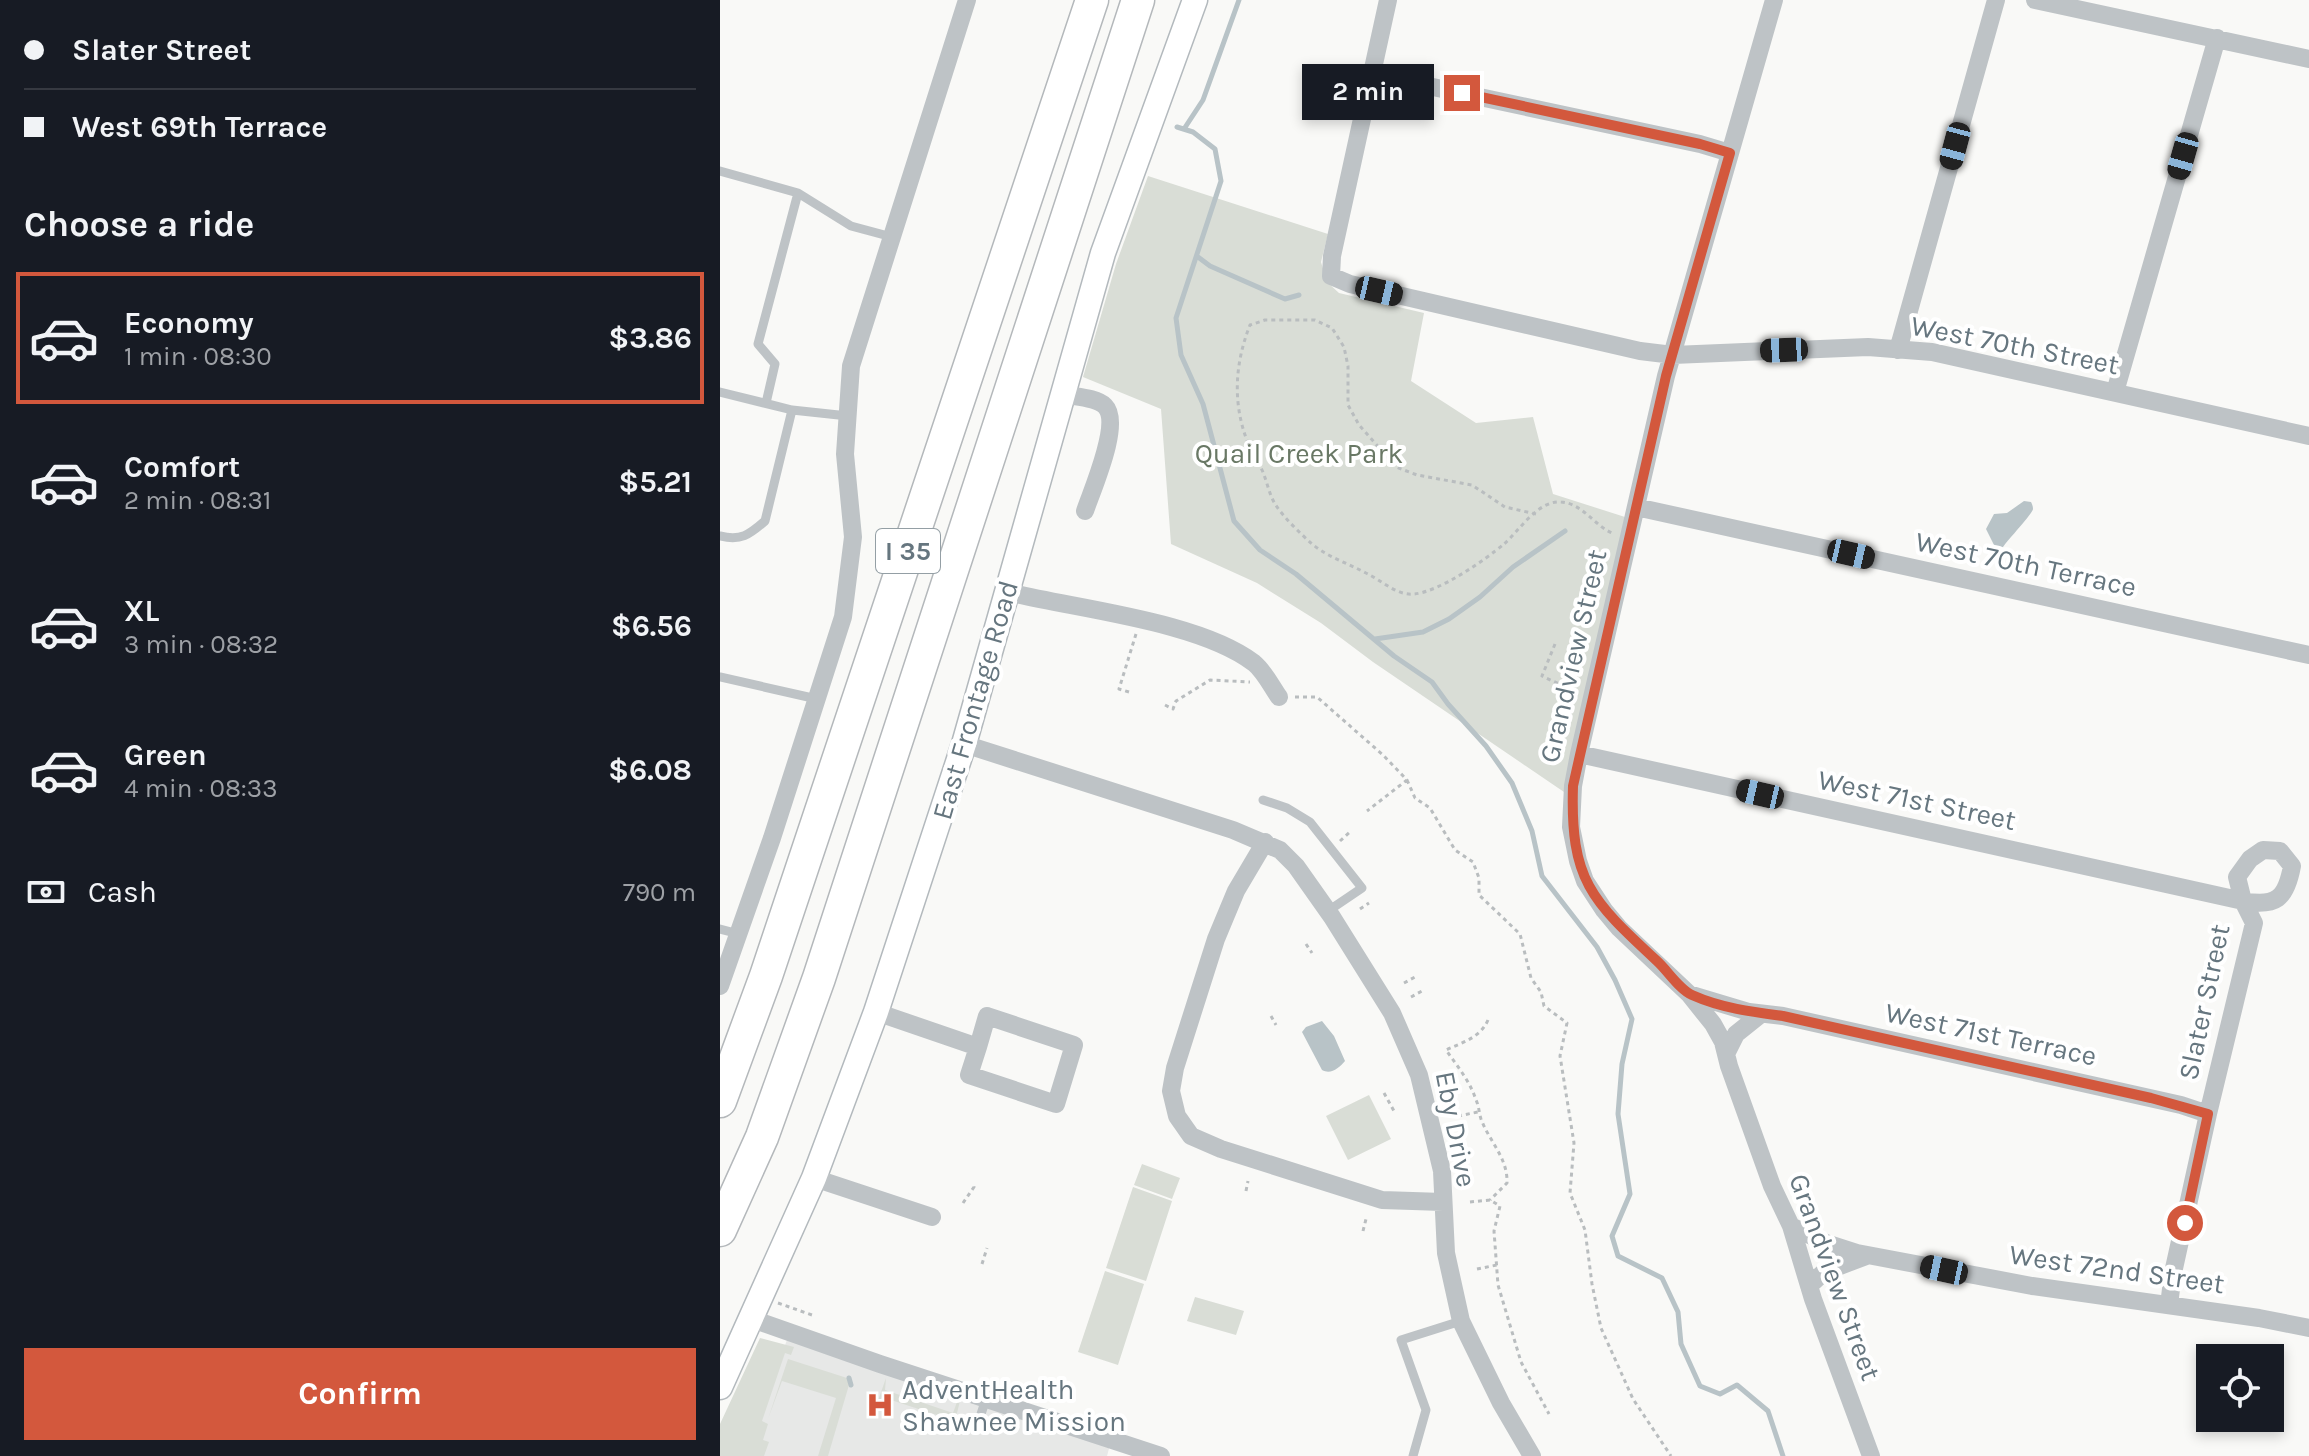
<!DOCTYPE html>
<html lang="en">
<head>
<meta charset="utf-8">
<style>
	:root { --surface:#171b24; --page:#242831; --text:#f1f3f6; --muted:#9ea1a6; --line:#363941; --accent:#d3583d }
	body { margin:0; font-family:Karla,sans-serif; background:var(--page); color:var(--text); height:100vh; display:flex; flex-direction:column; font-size:30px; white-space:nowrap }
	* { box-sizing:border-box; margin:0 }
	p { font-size:26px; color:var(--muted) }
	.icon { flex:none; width:44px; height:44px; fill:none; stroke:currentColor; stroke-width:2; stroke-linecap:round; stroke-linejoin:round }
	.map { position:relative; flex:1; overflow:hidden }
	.panel { display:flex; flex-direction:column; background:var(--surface); width:720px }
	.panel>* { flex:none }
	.hud { display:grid; align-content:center; height:176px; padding:0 24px; background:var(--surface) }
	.tools { position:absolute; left:1476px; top:1344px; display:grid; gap:16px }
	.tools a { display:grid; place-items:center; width:88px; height:88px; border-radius:0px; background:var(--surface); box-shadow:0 4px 12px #0003; font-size:40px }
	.end { position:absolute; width:36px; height:36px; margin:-18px; border:10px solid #d3583d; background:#fff; box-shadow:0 0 0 4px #fff }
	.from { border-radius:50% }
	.bubble { position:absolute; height:56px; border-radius:0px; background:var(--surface); box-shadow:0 4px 12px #0003; font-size:26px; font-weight:700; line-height:56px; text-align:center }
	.car { position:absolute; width:24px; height:48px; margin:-24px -12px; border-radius:10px; box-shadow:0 0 6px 2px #0007; background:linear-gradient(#222 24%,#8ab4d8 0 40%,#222 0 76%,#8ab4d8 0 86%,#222 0) }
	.hud b { display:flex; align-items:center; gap:28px; height:76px; font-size:30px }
	.hud b+b { border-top:2px solid var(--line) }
	.hud i { width:20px; height:20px; background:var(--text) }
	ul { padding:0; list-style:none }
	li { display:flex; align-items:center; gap:24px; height:132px; margin:0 16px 12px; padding:0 8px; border:4px solid transparent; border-radius:0px }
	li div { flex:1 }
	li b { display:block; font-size:30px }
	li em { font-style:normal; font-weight:700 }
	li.selected { border-color:var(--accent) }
	li>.icon { width:72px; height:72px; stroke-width:1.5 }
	h2 { padding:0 24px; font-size:36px; line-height:96px }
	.pay { display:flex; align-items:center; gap:20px; height:88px; padding:0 24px; font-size:30px }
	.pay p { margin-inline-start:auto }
	.primary-button { display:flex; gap:16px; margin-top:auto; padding:16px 24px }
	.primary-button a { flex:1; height:92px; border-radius:0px; background:var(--accent); color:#fff; font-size:32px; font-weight:700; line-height:92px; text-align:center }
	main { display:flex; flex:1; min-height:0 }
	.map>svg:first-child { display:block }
</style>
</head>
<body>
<main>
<section class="panel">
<div class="hud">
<b><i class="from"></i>Slater Street</b>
<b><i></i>West 69th Terrace</b>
</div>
<h2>Choose a ride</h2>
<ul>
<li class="selected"><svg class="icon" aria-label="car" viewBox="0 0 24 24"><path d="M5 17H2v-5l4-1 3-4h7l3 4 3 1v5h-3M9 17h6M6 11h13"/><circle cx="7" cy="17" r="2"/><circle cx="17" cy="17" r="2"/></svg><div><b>Economy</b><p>1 min · 08:30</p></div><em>$3.86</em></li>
<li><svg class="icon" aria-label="car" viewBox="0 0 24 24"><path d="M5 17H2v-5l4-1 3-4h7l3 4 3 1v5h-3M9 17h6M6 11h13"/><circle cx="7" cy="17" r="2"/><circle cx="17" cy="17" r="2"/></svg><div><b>Comfort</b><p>2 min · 08:31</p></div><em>$5.21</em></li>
<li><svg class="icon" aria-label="car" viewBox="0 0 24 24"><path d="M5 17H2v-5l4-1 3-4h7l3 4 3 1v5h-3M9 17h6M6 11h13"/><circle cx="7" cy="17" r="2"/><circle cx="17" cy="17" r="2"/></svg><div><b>XL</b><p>3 min · 08:32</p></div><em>$6.56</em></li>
<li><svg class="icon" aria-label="car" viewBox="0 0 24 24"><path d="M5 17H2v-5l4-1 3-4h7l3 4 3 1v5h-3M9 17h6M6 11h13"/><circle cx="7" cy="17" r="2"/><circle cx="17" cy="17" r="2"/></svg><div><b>Green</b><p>4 min · 08:33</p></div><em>$6.08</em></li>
</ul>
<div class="pay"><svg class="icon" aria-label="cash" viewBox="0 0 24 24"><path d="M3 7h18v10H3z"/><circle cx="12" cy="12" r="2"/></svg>Cash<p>790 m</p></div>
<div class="primary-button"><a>Confirm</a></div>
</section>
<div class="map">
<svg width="1589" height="1456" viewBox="0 0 1589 1456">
	<rect width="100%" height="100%" fill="#f9f9f7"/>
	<!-- built -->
	<path fill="#e7e8e7" d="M68 1337 391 1441 387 1456H25Z"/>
	<!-- green -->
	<path fill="#d9ddd6" d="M428 176 608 234 601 262 607 282 619 293 704 313 691 381 756 423 813 417 833 494 905 517 844 792 653 662 601 623 537 583 451 544 441 409 363 377 396 264Z
		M649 1095 671 1139 628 1160 606 1116Z
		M422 1164 460 1178 452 1199 414 1185Z
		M413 1187 452 1201 426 1281 386 1268Z
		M385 1271 424 1284 398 1365 358 1352Z
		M475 1297 524 1311 516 1335 467 1321Z
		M40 1338 74 1347 71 1355 65 1353 42 1421 48 1424 43 1440 49 1442 44 1456H0V1424Z
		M68 1359 127 1378 129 1385 108 1456H98L116 1398 62 1381 48 1419Z
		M166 1378 165 1390 233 1413 237 1402 240 1401 235 1421 162 1397 155 1409Z"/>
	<!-- water -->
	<path fill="#b8c3c7" d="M1304 501 1311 502C1312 504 1313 506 1313 509 1313 513 1287 541 1283 547H1275L1266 529 1274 514 1287 513Z
		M602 1021 614 1036 625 1061C619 1068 611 1075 602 1070L582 1032 586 1027Z"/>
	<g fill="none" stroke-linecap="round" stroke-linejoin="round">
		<!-- stream -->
		<path stroke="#b8c3c7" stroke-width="5" d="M457 127 473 132 495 149 501 181 456 318 461 355 483 404 514 521 540 550 576 574 674 656 712 682 728 704 766 746 792 783 812 831 822 876 877 947 895 980 912 1019 902 1064 898 1114 910 1194 892 1236 898 1256 942 1278 958 1312 961 1344 980 1386 1000 1394 1017 1385 1048 1411 1063 1456
			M464 129 483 100 519 0
			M478 257 490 266 565 299 579 295
			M655 639 703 632 729 619 760 597 793 567 845 531
			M129 1378 131 1385"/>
		<!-- secondary casing -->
		<g stroke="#b3b9bd" stroke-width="27">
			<path id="secondary" d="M0 1387 94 1178 156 1012 244 744 383 253 475 0"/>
		</g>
		<!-- highway casing -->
		<g stroke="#b4b8bb" stroke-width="35">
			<path id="highway" d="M0 1101 46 976 372 0
				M0 1230 42 1137 99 978 418 0"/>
		</g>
		<!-- path -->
		<path stroke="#b9bdbf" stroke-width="3" stroke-dasharray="4 4" stroke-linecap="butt" d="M816 514 785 507 752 485 697 475 676 467 639 425 628 405V366L624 347 612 328 595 320H545L530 325C515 363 512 403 528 443 531 452 538 461 542 470 547 481 549 494 555 504 564 518 580 533 592 544 608 557 627 563 646 573 661 580 677 596 694 594 719 592 765 560 784 544 799 531 818 500 841 502 862 503 875 526 892 533
			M835 644 822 676 856 692
			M409 692 399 689 416 634
			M575 697H597L663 755 687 780 647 811
			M445 705 453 709 456 701 490 680 530 682
			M687 780 695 798 710 808 735 850 753 862 759 878V895L800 934 811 978 821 992 824 1006 847 1023 840 1056 854 1143 850 1193 865 1230 872 1284 881 1328 913 1399 951 1456
			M620 841 631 831
			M640 909 649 903
			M586 944 592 953
			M684 983 695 977
			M691 997 702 991
			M551 1016 556 1025
			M768 1020C760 1038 743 1042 726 1050 737 1066 750 1081 756 1100 759 1106 759 1113 761 1119 769 1141 788 1158 787 1183L770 1200
			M664 1093 674 1111
			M738 1116 758 1112
			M526 1191 528 1181
			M750 1202 770 1200 780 1206 774 1231 778 1285 801 1362 829 1414
			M243 1203 254 1187 253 1183
			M643 1231 646 1219
			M262 1264 267 1248
			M757 1269 777 1265
			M58 1303 92 1315"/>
		<!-- lane -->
		<path stroke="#bec3c6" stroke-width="9" d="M0 171 78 193 131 226 172 237
			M0 392 72 410 128 416
			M46 403 55 364 38 344 78 193
			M0 536C21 541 29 535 45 521L72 410
			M0 677 97 699
			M543 800 567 808 590 822 642 888 608 911
			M0 929 19 934
			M261 1414 266 1399
			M693 1456 706 1410 681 1340 741 1321"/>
		<!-- street -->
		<path stroke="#bec3c6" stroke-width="18" d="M668 0 612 256 611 276 630 284 920 351 953 355 1148 347 1212 352 1589 436
			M1054 0 946 376 859 754 853 786 851 827 858 861 865 881 884 910 899 928 969 994 993 1024 1003 1042 1009 1066 1052 1186 1071 1226 1093 1299 1151 1456
			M1315 0 1589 59
			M652 74 980 144 1010 153
			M1178 350 1276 0
			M1395 392 1497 38
			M342 394C355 397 376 397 385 406 402 423 372 490 365 511
			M916 507 1589 655
			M287 592C356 609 479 621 534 663 544 671 552 687 559 697
			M244 744 513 830 560 850 576 866 612 917 672 1013 699 1075 722 1171 726 1253 741 1321 781 1403 812 1456
			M859 754 1523 901C1556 907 1566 899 1572 866L1560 851 1543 850 1530 859 1517 877 1523 901 1534 923 1488 1114 1453 1273 1449 1305
			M545 842 516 891 496 939 455 1068 451 1091 457 1116 471 1136 501 1149 662 1200 723 1202
			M0 986 52 838 123 617 133 537 125 454 131 366 247 0
			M969 994 1029 1012 1063 1016 1461 1105 1488 1114
			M156 1012 258 1047 267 1016 354 1045 336 1104 249 1075 258 1047
			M1006 1054 1016 1034 1041 1014
			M94 1178 212 1217
			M1071 1226 1106 1243 1137 1253 1312 1286 1539 1318 1589 1328
			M1089 1286 1104 1272 1146 1256
			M32 1319 160 1364 441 1456"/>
		<!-- secondary -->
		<use href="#secondary" stroke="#fff" stroke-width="24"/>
		<!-- highway -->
		<use href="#highway" stroke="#fff" stroke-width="32"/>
	</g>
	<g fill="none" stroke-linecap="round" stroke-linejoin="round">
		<!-- route -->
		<path stroke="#d3583d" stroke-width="10" d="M742 93 980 144 1010 153 946 376 853 786C850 880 871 900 937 961 948 971 959 989 972 995 1001 1008 1032 1012 1063 1016L1431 1098 1488 1114 1465 1223"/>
	</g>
	<!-- icons -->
	<defs>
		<g id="hospital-bare" transform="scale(2.16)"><path d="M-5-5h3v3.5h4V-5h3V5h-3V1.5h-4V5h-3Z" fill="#d3583d" stroke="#fff" stroke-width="2.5" paint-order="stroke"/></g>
	</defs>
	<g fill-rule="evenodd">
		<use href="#hospital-bare" x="160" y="1405"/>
	</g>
	<g text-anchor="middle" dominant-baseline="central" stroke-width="8" stroke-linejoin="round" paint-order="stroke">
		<!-- shield labels -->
		<rect fill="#fff" stroke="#949fa5" stroke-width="2" x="156" y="529" width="64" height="44" rx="6"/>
		<g font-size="26" font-weight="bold" fill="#66767f">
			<text x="188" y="551">I 35</text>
		</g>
		<!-- street labels -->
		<g font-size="28" fill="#66767f" stroke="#fff">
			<text transform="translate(1295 345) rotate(11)">West 70th Street</text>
			<text transform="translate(1306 564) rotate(12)">West 70th Terrace</text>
			<text transform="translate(853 656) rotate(-77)">Grandview Street</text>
			<text transform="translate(255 700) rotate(-74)">East Frontage Road</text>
			<text transform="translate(1197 800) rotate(12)">West 71st Street</text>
			<text transform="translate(1484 1002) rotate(-78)">Slater Street</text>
			<text transform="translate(1271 1034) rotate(12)">West 71st Terrace</text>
			<text transform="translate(736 1129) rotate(79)">Eby Drive</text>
			<text transform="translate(1397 1269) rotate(8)">West 72nd Street</text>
			<text transform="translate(1115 1277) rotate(70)">Grandview Street</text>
		</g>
		<!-- park labels -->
		<g font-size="28" fill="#697865" stroke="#fff">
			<text x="579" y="453">Quail Creek Park</text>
		</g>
		<!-- poi labels -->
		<g font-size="28" fill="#66767f" stroke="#fff" text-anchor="start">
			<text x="182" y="1389">AdventHealth<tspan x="182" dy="32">Shawnee Mission</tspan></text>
		</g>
	</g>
</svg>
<div class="tools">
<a><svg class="icon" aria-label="locate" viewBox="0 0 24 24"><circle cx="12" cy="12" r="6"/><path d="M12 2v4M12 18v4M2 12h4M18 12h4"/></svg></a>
</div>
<i class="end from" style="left:1465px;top:1223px"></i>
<i class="end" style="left:742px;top:93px"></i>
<div class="bubble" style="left:582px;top:64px;width:132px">2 min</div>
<i class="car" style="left:1235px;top:146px;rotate:195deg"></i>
<i class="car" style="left:1463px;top:156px;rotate:196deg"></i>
<i class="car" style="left:659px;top:291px;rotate:103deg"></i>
<i class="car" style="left:1064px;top:350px;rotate:268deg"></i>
<i class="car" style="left:1131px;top:554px;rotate:103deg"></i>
<i class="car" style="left:1040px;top:794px;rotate:283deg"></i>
<i class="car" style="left:1224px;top:1270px;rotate:282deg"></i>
</div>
</main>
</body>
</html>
